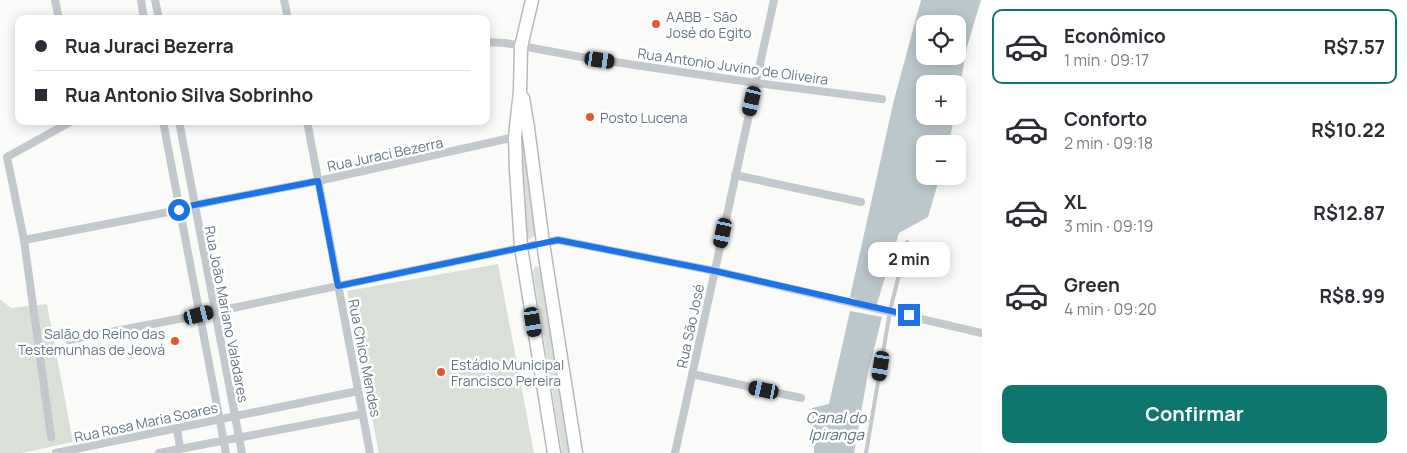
<!DOCTYPE html>
<html lang="pt">
<head>
<meta charset="utf-8">
<style>
	:root { --surface:#fff; --page:#f2f2f3; --text:#2b2b33; --muted:#7c7c81; --line:#e1e1e2; --accent:#0f766e }
	body { margin:0; font-family:Manrope,sans-serif; background:var(--page); color:var(--text); height:100vh; display:flex; flex-direction:column; font-size:19px; white-space:nowrap }
	* { box-sizing:border-box; margin:0 }
	p { font-size:16px; color:var(--muted) }
	.icon { flex:none; width:28px; height:28px; fill:none; stroke:currentColor; stroke-width:2; stroke-linecap:round; stroke-linejoin:round }
	.map { position:relative; flex:1; overflow:hidden }
	.details { display:flex; flex-direction:column; background:var(--surface); width:425px }
	.details>* { flex:none }
	.top-card { position:absolute; left:15px; top:15px; width:475px; height:110px; border-radius:10px; box-shadow:0 2px 12px #0003; display:grid; align-content:center; height:110px; padding:0 20px; background:var(--surface) }
	.buttons { position:absolute; left:916px; top:15px; display:grid; gap:10px }
	.buttons a { display:grid; place-items:center; width:50px; height:50px; border-radius:10px; background:var(--surface); box-shadow:0 2px 12px #0003; font-size:25px }
	.end { position:absolute; width:22px; height:22px; margin:-11px; border:6px solid #1a73e8; background:#fff; box-shadow:0 0 0 2px #fff }
	.from { border-radius:50% }
	.bubble { position:absolute; height:35px; border-radius:10px; background:var(--surface); box-shadow:0 2px 12px #0003; font-size:16px; font-weight:700; line-height:35px; text-align:center }
	.car { position:absolute; width:15px; height:30px; margin:-15px -8px; border-radius:6px; box-shadow:0 0 4px 1px #0007; background:linear-gradient(#222 24%,#8ab4d8 0 40%,#222 0 76%,#8ab4d8 0 86%,#222 0) }
	.top-card b { display:flex; align-items:center; gap:18px; height:48px; font-size:19px }
	.top-card b+b { border-top:1px solid var(--line) }
	.top-card i { width:12px; height:12px; background:var(--text) }
	ul { padding:9px 0 0; list-style:none }
	li { display:flex; align-items:center; gap:15px; height:75px; margin:0 10px 8px; padding:0 10px; border:2px solid transparent; border-radius:10px }
	li div { flex:1 }
	li b { display:block; font-size:19px }
	li em { font-style:normal; font-weight:700 }
	li.selected { border-color:var(--accent) }
	li>.icon { width:45px; height:45px; stroke-width:1.5 }
	.primary-button { display:flex; gap:10px; margin-top:auto; padding:10px 20px }
	.primary-button a { flex:1; height:58px; border-radius:10px; background:var(--accent); color:#fff; font-size:20px; font-weight:700; line-height:58px; text-align:center }
	main { display:flex; flex:1; min-height:0 }
	.map>svg:first-child { display:block }
</style>
</head>
<body>
<main>
<div class="map">
<svg width="982" height="453" viewBox="0 0 982 453">
	<rect width="100%" height="100%" fill="#fafaf8"/>
	<!-- green -->
	<path fill="#dadfd7" d="M521 120 536 230 534 236 529 240 526 233 522 165Z
		M498 264 534 453H379L347 291Z
		M535 266 540 268 571 453H562L533 272Z
		M0 299 11 308 47 304 73 442 22 453H0Z"/>
	<!-- water -->
	<path fill="#bbc7cb" fill-rule="evenodd" d="M921 0H981L967 47 958 97V84H925V116H954L949 144H925V176H940L928 217 899 233 876 307 850 297 894 100ZM925 24H958V56H925Z
		M850 311 882 317 868 373 854 453H814L812 408 829 404Z"/>
	<g fill="none" stroke-linecap="round" stroke-linejoin="round">
		<!-- primary casing -->
		<g stroke="#b5babe" stroke-width="15">
			<path id="primary" d="M532 0 521 47 520 91 515 137 516 169 521 247 554 453
				M523 98 528 128 543 243 576 453"/>
		</g>
		<!-- lane -->
		<path stroke="#c3c8cc" stroke-width="4" d="M866 453 890 311 907 242"/>
		<!-- street -->
		<path stroke="#c3c8cc" stroke-width="8" d="M55 0 59 19
			M141 0 144 19
			M155 0 159 19
			M284 0 288 19
			M486 42 505 43 581 57 756 83 882 99
			M163 121 226 453
			M179 121 242 453
			M307 121 370 453
			M735 175 861 202
			M24 240 179 210 194 205 318 181 515 137
			M69 340 199 315 558 240 715 271 982 333
			M692 374 801 398
			M177 428 180 449
			M51 437 24 240 7 157 72 121
			M56 453 358 391
			M159 453 362 414
			M675 453 774 0"/>
		<!-- primary -->
		<use href="#primary" stroke="#fff" stroke-width="12"/>
	</g>
	<g fill="none" stroke-linecap="round" stroke-linejoin="round">
		<!-- route -->
		<path stroke="#1a73e8" stroke-width="6" d="M179 210 194 205 318 181 338 286 558 240 715 271 909 315"/>
	</g>
	<!-- markers -->
	<g fill="#e4572e" stroke="#fff" stroke-width="2">
		<circle cx="656" cy="24" r="5"/>
		<circle cx="590" cy="117" r="5"/>
		<circle cx="175" cy="341" r="5"/>
		<circle cx="441" cy="372" r="5"/>
	</g>
	<g text-anchor="middle" dominant-baseline="central" stroke-width="5" stroke-linejoin="round" paint-order="stroke">
		<!-- poi labels -->
		<g font-size="14" fill="#657683" stroke="#fff" text-anchor="start">
			<text x="666" y="16">AABB - São<tspan x="666" dy="16">José do Egito</tspan></text>
			<text x="600" y="117">Posto Lucena</text>
			<text x="165" y="333" text-anchor="end">Salão do Reino das<tspan x="165" dy="16">Testemunhas de Jeová</tspan></text>
			<text x="451" y="364">Estádio Municipal<tspan x="451" dy="16">Francisco Pereira</tspan></text>
		</g>
		<!-- street labels -->
		<g font-size="14" fill="#657683" stroke="#fff">
			<text transform="translate(733 66) rotate(8)">Rua Antonio Juvino de Oliveira</text>
			<text transform="translate(385 154) rotate(-12)">Rua Juraci Bezerra</text>
			<text transform="translate(227 314) rotate(79)">Rua João Mariano Valadares</text>
			<text transform="translate(690 326) rotate(-78)">Rua São José</text>
			<text transform="translate(365 358) rotate(79)">Rua Chico Mendes</text>
			<text transform="translate(146 422) rotate(-12)">Rua Rosa Maria Soares</text>
		</g>
		<!-- water labels -->
		<g font-size="15" font-style="italic" fill="#60757c" stroke="#fff">
			<text x="836" y="417">Canal do<tspan x="836" dy="17">Ipiranga</tspan></text>
		</g>
	</g>
</svg>
<div class="buttons">
<a><svg class="icon" aria-label="locate" viewBox="0 0 24 24"><circle cx="12" cy="12" r="6"/><path d="M12 2v4M12 18v4M2 12h4M18 12h4"/></svg></a>
<a>+</a>
<a>−</a>
</div>
<i class="end from" style="left:179px;top:210px"></i>
<i class="end" style="left:909px;top:315px"></i>
<div class="bubble" style="left:868px;top:242px;width:82px">2 min</div>
<i class="car" style="left:600px;top:60px;rotate:98deg"></i>
<i class="car" style="left:752px;top:101px;rotate:193deg"></i>
<i class="car" style="left:723px;top:233px;rotate:192deg"></i>
<i class="car" style="left:199px;top:315px;rotate:76deg"></i>
<i class="car" style="left:533px;top:322px;rotate:171deg"></i>
<i class="car" style="left:881px;top:366px;rotate:189deg"></i>
<i class="car" style="left:764px;top:390px;rotate:282deg"></i>
<div class="top-card">
<b><i class="from"></i>Rua Juraci Bezerra</b>
<b><i></i>Rua Antonio Silva Sobrinho</b>
</div>
</div>
<section class="details">
<ul>
<li class="selected"><svg class="icon" aria-label="car" viewBox="0 0 24 24"><path d="M5 17H2v-5l4-1 3-4h7l3 4 3 1v5h-3M9 17h6M6 11h13"/><circle cx="7" cy="17" r="2"/><circle cx="17" cy="17" r="2"/></svg><div><b>Econômico</b><p>1 min · 09:17</p></div><em>R$7.57</em></li>
<li><svg class="icon" aria-label="car" viewBox="0 0 24 24"><path d="M5 17H2v-5l4-1 3-4h7l3 4 3 1v5h-3M9 17h6M6 11h13"/><circle cx="7" cy="17" r="2"/><circle cx="17" cy="17" r="2"/></svg><div><b>Conforto</b><p>2 min · 09:18</p></div><em>R$10.22</em></li>
<li><svg class="icon" aria-label="car" viewBox="0 0 24 24"><path d="M5 17H2v-5l4-1 3-4h7l3 4 3 1v5h-3M9 17h6M6 11h13"/><circle cx="7" cy="17" r="2"/><circle cx="17" cy="17" r="2"/></svg><div><b>XL</b><p>3 min · 09:19</p></div><em>R$12.87</em></li>
<li><svg class="icon" aria-label="car" viewBox="0 0 24 24"><path d="M5 17H2v-5l4-1 3-4h7l3 4 3 1v5h-3M9 17h6M6 11h13"/><circle cx="7" cy="17" r="2"/><circle cx="17" cy="17" r="2"/></svg><div><b>Green</b><p>4 min · 09:20</p></div><em>R$8.99</em></li>
</ul>
<div class="primary-button"><a>Confirmar</a></div>
</section>
</main>
</body>
</html>
